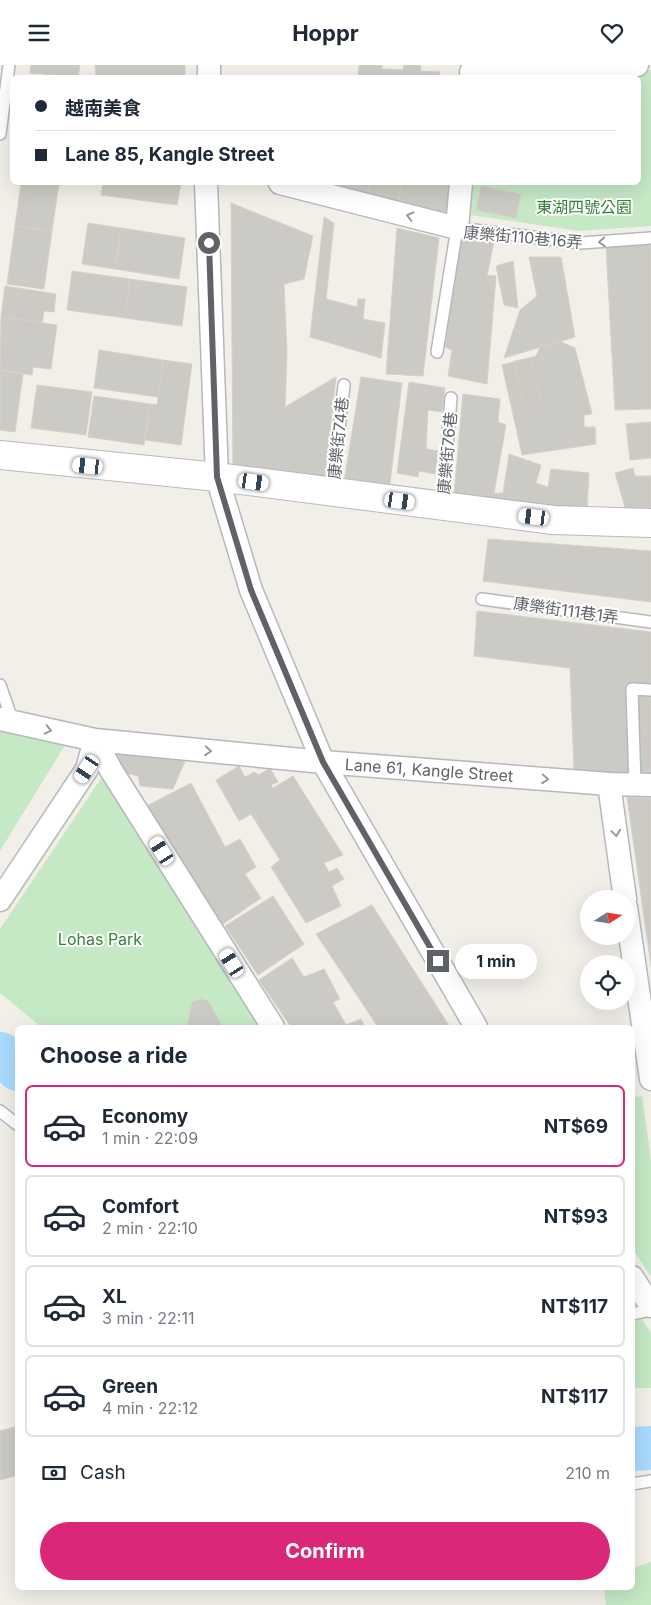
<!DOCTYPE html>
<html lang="en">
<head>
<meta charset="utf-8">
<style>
	:root { --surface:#fff; --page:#f6f6f7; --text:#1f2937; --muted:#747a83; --line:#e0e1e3; --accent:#db2777 }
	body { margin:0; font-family:Inter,"Noto Sans TC",sans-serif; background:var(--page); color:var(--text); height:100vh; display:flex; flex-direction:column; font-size:19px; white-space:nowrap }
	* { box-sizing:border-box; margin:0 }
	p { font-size:16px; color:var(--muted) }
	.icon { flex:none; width:28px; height:28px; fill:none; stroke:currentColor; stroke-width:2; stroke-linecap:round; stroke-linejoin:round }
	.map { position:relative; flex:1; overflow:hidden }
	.details { position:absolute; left:15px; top:960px; width:620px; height:565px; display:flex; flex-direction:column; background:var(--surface); border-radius:8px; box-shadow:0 5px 20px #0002 }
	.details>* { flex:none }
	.guide { position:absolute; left:10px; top:10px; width:631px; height:110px; border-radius:8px; box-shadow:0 5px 20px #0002; display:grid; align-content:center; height:110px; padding:0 25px; background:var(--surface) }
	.needle { width:32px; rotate:78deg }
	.fabs { position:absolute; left:580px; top:825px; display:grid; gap:10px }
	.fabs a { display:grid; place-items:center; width:55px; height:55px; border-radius:50%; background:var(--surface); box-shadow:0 5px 20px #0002; font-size:25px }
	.end { position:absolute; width:22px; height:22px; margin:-11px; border:6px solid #5f6368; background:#fff; box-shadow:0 0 0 2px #fff }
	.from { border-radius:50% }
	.bubble { position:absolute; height:35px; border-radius:18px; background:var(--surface); box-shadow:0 5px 20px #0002; font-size:16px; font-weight:700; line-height:35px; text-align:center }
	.car { position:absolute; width:15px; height:30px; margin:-15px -8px; border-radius:6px; box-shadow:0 0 4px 1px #0007; background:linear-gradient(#fff 24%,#345 0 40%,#fff 0 76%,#345 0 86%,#fff 0) }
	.guide b { display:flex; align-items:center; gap:18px; height:48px; font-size:19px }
	.guide b+b { border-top:1px solid var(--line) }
	.guide i { width:12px; height:12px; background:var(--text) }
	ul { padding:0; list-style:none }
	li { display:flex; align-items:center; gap:15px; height:82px; margin:0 10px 8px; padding:0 15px; border:2px solid var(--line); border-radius:8px }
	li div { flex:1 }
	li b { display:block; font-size:19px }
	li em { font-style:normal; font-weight:700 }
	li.on { border-color:var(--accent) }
	li>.icon { width:45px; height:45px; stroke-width:1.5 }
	h2 { padding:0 25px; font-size:22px; line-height:60px }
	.pay { display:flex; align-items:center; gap:12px; height:55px; padding:0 25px; font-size:19px }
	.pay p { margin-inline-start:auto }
	.action { display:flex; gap:10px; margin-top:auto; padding:10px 25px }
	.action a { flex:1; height:58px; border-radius:30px; background:var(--accent); color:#fff; font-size:20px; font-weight:700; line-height:58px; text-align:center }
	header { display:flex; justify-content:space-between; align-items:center; height:65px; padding:0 25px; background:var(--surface); font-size:22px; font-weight:700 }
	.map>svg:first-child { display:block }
</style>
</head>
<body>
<header><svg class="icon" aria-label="menu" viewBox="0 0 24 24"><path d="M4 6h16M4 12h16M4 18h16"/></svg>Hoppr<svg class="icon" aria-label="heart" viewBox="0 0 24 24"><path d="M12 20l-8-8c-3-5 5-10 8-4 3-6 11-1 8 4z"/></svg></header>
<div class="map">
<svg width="651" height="1540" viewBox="0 0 651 1540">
	<rect width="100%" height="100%" fill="#f1efe8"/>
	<!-- green -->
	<path fill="#c5e8c5" d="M651 5V161L579 166 470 150 473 118H639V12H499Z
		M0 666 65 680 0 786Z
		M102 712 260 962H41L0 928V864Z
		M642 1031 651 1094V1212L633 1184V1032Z
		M632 1239 651 1268V1323H633Z
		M651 1497V1540H606L604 1523 632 1522 633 1503Z"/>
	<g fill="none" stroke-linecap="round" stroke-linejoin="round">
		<!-- river -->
		<path stroke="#aadaff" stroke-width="44" d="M0 989 18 1004
			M632 1384 651 1383"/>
	</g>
	<!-- building -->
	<path fill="#cccac5" stroke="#d6d1c6" d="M31 0H80L78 12 30 8Z
		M95 0H185V12H96Z
		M359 0H382V4L403 5 404 0H421L420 6 440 7 439 12H358Z
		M21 118H59L52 166 15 161Z
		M103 118H181L177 140 101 130Z
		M340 118H370L367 134 339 127Z
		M370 118H401L398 145 374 138 376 131 368 129Z
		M401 118H453L448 150 398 137Z
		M481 121 521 129 516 153 476 145Z
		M231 138 313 171 304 214 284 219 287 288 285 342 336 312 324 418 233 408Z
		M324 152 334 158 326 234 357 242 358 234H365L363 254 385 258 381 293 310 272Z
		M88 158 121 163 115 204 82 199Z
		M15 161 52 166 44 224 7 219Z
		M121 163 185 173 179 214 115 204Z
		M397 163 439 173 423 311 386 309Z
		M461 173 494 177 487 210 496 211 487 319 448 311 452 285 445 282Z
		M651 174V344L615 345 606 182Z
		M529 192H561L575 272 504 293 520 245 537 231Z
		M513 196 518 243 504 240 496 201Z
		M72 206 130 214 125 253 67 245Z
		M130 214 187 222 182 261 125 253Z
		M5 221 56 229 54 247 44 246 42 258 1 252Z
		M1 252 57 260 51 304 33 302 32 310 0 305Z
		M557 275 575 283 592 349 584 350V362H595L596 379 522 390 502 300 536 291 540 282Z
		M99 285 163 295 158 332 94 323Z
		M530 293 541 334 523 340 515 296Z
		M163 295 192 299 181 380 145 375 150 339 157 340Z
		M0 305 23 309 15 367 0 365Z
		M361 312 402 318 389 427 344 417Z
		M409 317 445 323 442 347 428 345 426 384 438 386 435 409 419 406 418 412 397 408Z
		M37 320 92 327 86 370 31 363Z
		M463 329 500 334 498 357 506 360 494 428H503L509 389 541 400 536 418 548 422 551 404 589 408 587 445 454 430Z
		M94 331 150 339 144 380 88 372Z
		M651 357V393L630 395 626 359Z
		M633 403 635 411H651V444L626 446 615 408Z
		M488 474 651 486V537L483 516Z
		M477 546 651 567V710L574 706 570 603 474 591Z
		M118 688 185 696 173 724 140 721 138 711 130 709 122 711Z
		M239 701 245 712 254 707 259 710 270 703 278 717 271 720 273 723 293 711 343 790 324 798 329 807 337 803 344 814 332 821 341 841 306 858 271 802 280 795 251 749 239 756 216 715Z
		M191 718 225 782 240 774 256 802 245 809 261 833 220 861 145 742Z
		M627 732 651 733V901Z
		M273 831 304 879 258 910 225 861Z
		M372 840 450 962H378L316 869Z
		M292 893 304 912 324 904 340 934 333 937 346 960 361 954 365 962H291L259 915Z
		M201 934 208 936 223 962H187L192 937Z
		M18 1361V1410L0 1415V1366Z"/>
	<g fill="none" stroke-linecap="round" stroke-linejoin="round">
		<!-- lane casing -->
		<g stroke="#b5b8bc" stroke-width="14">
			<path id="lane" d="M0 69 9 0
				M437 287 457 163 581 178 651 173
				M332 427 344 320
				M442 442 451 333
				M482 534 651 557
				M0 620 13 657
				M635 720 632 624 651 625
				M0 1046 18 1060
				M632 1249 651 1245
				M632 1419 651 1416"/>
		</g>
		<!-- street casing -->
		<g stroke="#b5b8bc" stroke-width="25">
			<path id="street" d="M471 7 637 0
				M209 12V0
				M206 118 217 412 251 525 323 697 476 962
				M280 118 457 163 461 118
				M0 654 95 675 323 697 609 719 651 720
				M95 675 111 705 273 962
				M609 719 625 834
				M0 835 87 704 95 675
				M626 842 651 1014
				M632 1212 651 1241"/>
		</g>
		<!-- secondary casing -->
		<g stroke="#b6babf" stroke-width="30">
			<path id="secondary" d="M0 390 217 412 553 455 651 458"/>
		</g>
		<!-- lane -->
		<use href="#lane" stroke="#fff" stroke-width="11"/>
		<!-- street -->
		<use href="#street" stroke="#fff" stroke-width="22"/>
		<!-- secondary -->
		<use href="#secondary" stroke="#fff" stroke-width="28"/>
	</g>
	<!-- one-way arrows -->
	<defs><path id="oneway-chevron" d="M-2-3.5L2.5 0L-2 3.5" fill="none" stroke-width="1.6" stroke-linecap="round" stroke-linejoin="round" transform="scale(1.25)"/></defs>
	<g stroke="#979a9d">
		<use href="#oneway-chevron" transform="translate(410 151) rotate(-166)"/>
		<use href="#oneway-chevron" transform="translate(602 177) rotate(176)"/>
		<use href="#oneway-chevron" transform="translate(48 665) rotate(13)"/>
		<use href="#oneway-chevron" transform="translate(208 686) rotate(5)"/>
		<use href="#oneway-chevron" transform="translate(545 714) rotate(4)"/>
		<use href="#oneway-chevron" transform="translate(616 768) rotate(82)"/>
	</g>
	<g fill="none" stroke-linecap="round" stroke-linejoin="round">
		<!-- route -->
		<path stroke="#5f6368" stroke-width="6" d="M209 178 217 412 251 525 323 697 438 896"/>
	</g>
	<g text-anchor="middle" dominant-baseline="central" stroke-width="4" stroke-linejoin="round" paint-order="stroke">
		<!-- park labels -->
		<g font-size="16" fill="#348238" stroke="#fff">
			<text x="584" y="142">東湖四號公園</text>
			<text x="100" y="874">Lohas Park</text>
		</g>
		<!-- street labels -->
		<g font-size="16" fill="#5f6368" stroke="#fff">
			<text transform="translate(523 172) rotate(5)">康樂街110巷16弄</text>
			<text transform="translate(338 373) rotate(-84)">康樂街74巷</text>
			<text transform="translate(447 388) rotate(-85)">康樂街76巷</text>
			<text transform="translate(566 545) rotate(8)">康樂街111巷1弄</text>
			<text transform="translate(429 705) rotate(4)">Lane 61, Kangle Street</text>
		</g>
	</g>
</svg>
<div class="fabs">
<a><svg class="needle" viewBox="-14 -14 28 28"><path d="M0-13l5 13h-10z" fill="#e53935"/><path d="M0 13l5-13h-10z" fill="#747a83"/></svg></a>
<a><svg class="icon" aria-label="locate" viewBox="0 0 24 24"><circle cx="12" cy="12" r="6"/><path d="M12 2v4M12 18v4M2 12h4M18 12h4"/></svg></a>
</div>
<i class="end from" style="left:209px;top:178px"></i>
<i class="end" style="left:438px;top:896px"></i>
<div class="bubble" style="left:455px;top:879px;width:82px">1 min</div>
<i class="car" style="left:88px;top:401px;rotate:276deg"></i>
<i class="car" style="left:254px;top:417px;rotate:98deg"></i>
<i class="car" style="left:400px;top:436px;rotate:98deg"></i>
<i class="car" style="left:534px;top:452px;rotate:277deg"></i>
<i class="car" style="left:87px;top:704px;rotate:214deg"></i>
<i class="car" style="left:162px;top:786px;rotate:328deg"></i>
<i class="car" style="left:232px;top:898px;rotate:328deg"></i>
<div class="guide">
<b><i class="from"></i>越南美食</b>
<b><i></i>Lane 85, Kangle Street</b>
</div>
<section class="details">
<h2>Choose a ride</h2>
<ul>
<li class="on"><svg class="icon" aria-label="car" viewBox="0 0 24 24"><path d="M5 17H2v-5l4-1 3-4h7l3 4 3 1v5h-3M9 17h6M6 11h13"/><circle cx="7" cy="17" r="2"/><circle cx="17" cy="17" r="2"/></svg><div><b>Economy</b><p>1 min · 22:09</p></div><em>NT$69</em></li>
<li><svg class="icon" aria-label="car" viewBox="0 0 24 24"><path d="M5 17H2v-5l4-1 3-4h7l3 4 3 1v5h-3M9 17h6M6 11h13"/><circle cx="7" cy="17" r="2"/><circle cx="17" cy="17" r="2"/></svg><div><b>Comfort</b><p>2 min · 22:10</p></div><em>NT$93</em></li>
<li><svg class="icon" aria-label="car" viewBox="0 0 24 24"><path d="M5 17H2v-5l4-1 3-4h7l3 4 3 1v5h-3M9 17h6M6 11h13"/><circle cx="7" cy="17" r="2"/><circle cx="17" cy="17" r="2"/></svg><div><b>XL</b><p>3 min · 22:11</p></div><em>NT$117</em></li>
<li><svg class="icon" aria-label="car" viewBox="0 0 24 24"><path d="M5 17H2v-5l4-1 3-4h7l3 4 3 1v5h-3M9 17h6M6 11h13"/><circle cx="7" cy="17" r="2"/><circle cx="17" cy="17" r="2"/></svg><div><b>Green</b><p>4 min · 22:12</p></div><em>NT$117</em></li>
</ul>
<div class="pay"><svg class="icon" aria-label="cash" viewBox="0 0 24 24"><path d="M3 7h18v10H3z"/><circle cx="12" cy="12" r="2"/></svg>Cash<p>210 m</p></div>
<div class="action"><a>Confirm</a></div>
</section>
</div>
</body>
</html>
